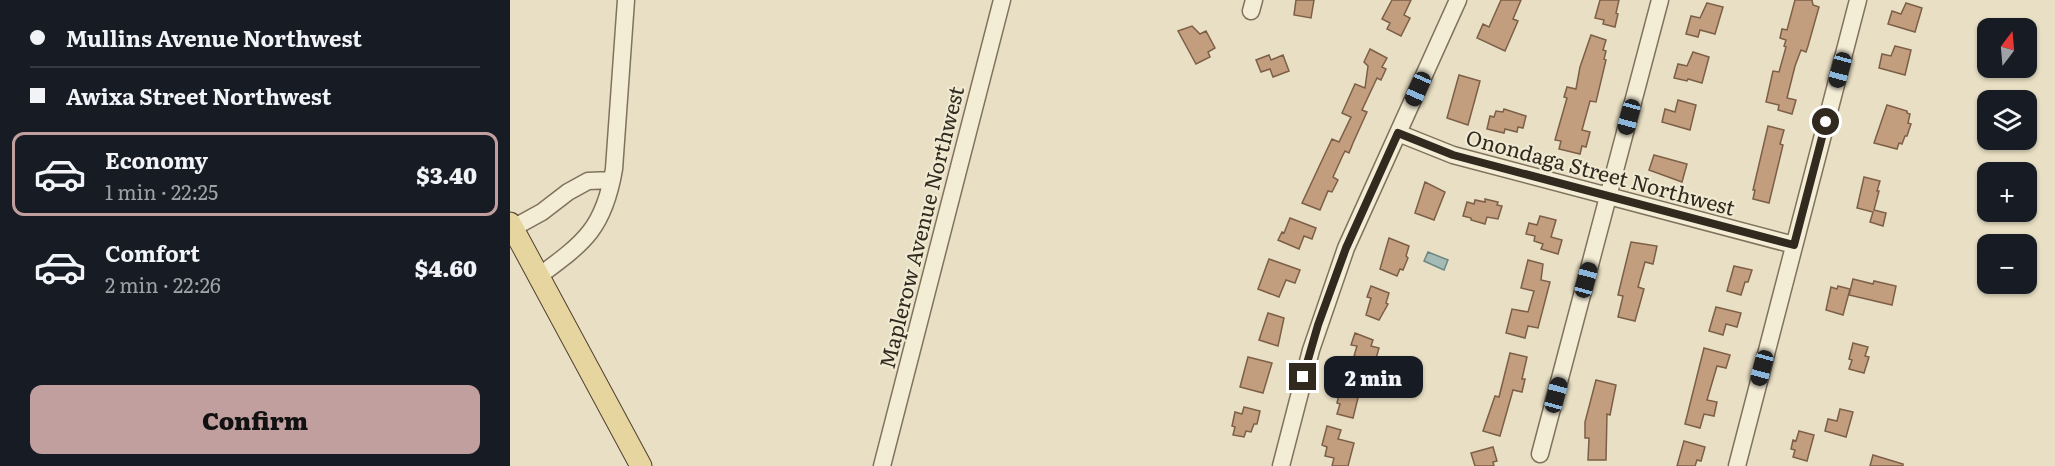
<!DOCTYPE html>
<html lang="en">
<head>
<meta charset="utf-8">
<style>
	:root { --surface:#171b24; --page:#242831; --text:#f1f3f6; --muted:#9ea1a6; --line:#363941; --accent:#c29f9f }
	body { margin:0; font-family:Literata,serif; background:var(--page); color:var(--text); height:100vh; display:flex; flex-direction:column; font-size:22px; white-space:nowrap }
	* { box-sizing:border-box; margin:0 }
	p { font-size:20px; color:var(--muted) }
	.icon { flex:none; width:33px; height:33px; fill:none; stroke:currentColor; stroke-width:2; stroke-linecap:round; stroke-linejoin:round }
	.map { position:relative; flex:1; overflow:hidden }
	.side { display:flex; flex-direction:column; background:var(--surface); width:510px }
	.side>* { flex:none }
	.hud { display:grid; align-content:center; height:132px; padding:0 30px; background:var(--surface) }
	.needle { width:39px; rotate:16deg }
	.tools { position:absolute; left:1467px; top:18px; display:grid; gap:12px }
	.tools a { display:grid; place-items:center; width:60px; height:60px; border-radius:12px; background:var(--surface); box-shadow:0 2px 4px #0004; font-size:30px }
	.end { position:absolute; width:27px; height:27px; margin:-14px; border:8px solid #32291f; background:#fff; box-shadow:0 0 0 3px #fff }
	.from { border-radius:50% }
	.bubble { position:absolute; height:42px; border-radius:12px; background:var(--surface); box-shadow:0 2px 4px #0004; font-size:20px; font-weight:800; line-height:42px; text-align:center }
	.car { position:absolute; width:18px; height:36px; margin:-18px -9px; border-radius:8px; box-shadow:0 0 4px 2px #0007; background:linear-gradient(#222 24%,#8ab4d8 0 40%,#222 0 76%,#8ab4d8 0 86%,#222 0) }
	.hud b { display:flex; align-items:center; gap:21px; height:57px; font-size:22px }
	.hud b+b { border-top:2px solid var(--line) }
	.hud i { width:15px; height:15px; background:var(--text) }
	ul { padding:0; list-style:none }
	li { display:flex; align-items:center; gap:18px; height:84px; margin:0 12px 9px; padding:0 18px; border:3px solid transparent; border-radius:12px }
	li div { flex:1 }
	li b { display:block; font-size:22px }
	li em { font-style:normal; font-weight:800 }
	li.active { border-color:var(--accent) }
	li>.icon { width:54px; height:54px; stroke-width:1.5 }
	.cta { display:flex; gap:12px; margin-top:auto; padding:12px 30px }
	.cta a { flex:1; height:69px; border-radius:12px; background:var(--accent); color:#111; font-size:24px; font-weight:800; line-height:69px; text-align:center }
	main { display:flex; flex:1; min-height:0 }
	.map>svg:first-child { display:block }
</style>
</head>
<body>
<main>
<section class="side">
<div class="hud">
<b><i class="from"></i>Mullins Avenue Northwest</b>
<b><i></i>Awixa Street Northwest</b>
</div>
<ul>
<li class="active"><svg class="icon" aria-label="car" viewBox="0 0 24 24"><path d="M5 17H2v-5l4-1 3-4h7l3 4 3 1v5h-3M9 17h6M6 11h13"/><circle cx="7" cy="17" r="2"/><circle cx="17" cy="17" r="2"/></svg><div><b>Economy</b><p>1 min · 22:25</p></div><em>$3.40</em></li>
<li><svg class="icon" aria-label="car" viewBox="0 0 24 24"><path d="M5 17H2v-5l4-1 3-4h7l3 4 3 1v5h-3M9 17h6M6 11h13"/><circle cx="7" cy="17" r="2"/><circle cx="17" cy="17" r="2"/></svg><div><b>Comfort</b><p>2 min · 22:26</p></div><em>$4.60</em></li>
</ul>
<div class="cta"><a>Confirm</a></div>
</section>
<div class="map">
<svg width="1545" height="466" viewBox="0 0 1545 466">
	<rect width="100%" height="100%" fill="#e8dfc4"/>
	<!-- water -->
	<path fill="#a5bcb6" stroke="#6d8883" stroke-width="1.5" d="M918 252 938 260 934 270 914 261Z"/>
	<!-- building -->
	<path fill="#c29e7e" stroke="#7c5f46" stroke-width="1.5" d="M786 0H804L801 18 784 15Z
		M882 0H901L894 15 900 18 891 36 877 29 880 23 872 19Z
		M991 0H1011L1003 19 1008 21 995 51 967 38 973 24 979 27Z
		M1090 0H1109L1106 13 1108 14 1105 27 1093 24 1094 20 1085 18Z
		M1285 0H1302L1303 5 1309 7 1298 46 1296 52 1291 50 1285 66 1277 98 1286 100 1282 114 1268 110 1269 105 1256 102 1263 71 1269 72 1276 47 1274 46 1276 40 1270 38 1272 29 1277 30Z
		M1197 3 1213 7 1205 34 1190 30 1188 37 1176 34 1181 16 1190 18Z
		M1396 3 1412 8 1405 32 1378 24 1382 11 1391 14Z
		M682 26 690 34 696 31 705 48 698 52 700 57 686 64 668 31Z
		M1081 35 1096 40 1093 50 1096 51 1094 59 1096 60 1086 102 1080 101 1072 130 1080 132 1076 147 1072 146 1070 154 1049 149 1051 141 1045 140 1057 98 1054 97 1057 87 1066 89 1070 67Z
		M1385 46 1401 50 1395 75 1369 68 1372 54 1381 56Z
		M860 49 877 58 872 67 876 69 871 80 867 78 852 110 857 112 843 143 839 153 835 151 832 157 823 177 828 180 822 192 818 191 810 210 792 203 822 139 829 142 841 117 832 113 845 84 855 88 858 66 854 62Z
		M1183 52 1199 57 1192 83 1178 79 1177 81 1164 78 1168 64 1177 66Z
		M759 55 761 60 773 55 779 71 763 77 760 69 751 72 746 60Z
		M949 75 970 81 958 125 937 118Z
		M1168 100 1186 105 1180 130 1152 122 1155 109 1165 112Z
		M1377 105 1397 111V113L1400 114 1398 123 1401 124 1397 136H1395L1392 144 1389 143 1387 149 1364 143Z
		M994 109 1016 116 1013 128 1008 127 1007 132 995 129 994 133 977 129 980 116 984 117 986 111 993 112Z
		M1258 126 1274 130 1270 144 1273 145 1259 203 1243 199 1245 190H1243Z
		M1144 155 1177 164 1172 182 1139 170Z
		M1354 177 1370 181 1367 191H1369L1364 210 1376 213 1373 226 1360 222 1363 212 1347 208Z
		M915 182 935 192 924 220 905 213Z
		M975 199 988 202 987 205 992 206 988 219 977 217 975 224 961 220V218L953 216 957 202 964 204 965 200 975 202Z
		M1030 216 1046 220 1041 237 1052 240 1048 254 1031 249 1033 244 1024 241 1025 236 1016 234 1019 223 1027 225Z
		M780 218 806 228 802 239 794 236 789 249 768 240 772 232 774 233Z
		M879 238 899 246 896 256 898 258 893 270 890 269 887 276 870 269Z
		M1121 242 1147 246 1143 264 1135 262 1128 287 1134 289 1125 321 1108 317 1113 296 1108 295Z
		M759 259 790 270 785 283 776 280 769 297 748 289Z
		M1018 260 1033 264 1031 280 1040 282 1028 328 1018 326 1015 338 996 333 1002 309 1018 312 1024 291 1011 288Z
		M1224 266 1242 270 1238 282H1235L1231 295 1217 291Z
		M1343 279 1363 284 1364 281 1386 286 1382 305 1339 295Z
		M861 286 879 293 876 303 878 304 869 320 856 315 861 298 857 297Z
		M1328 286 1340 289 1333 315 1316 310 1321 287 1327 289Z
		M1206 307 1231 313 1227 327 1216 324 1213 335 1199 331Z
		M758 313 774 318 768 346 749 340Z
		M845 333 863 340 861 346 869 348 865 362 860 360 858 366 846 363 848 357 844 356 847 346 841 345Z
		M1343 343 1358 347 1355 356 1359 357 1354 373 1339 369 1342 360 1339 359Z
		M1194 348 1220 355 1216 368 1207 366 1197 400 1207 402 1204 416 1194 414 1190 428 1175 424Z
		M1000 353 1017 357 1012 379H1015L1012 392 1003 390 990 436 973 431 985 396 989 397Z
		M738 357 762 363 753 393 730 387Z
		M833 377 849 381 845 397 848 398 843 418 827 414 830 404 827 403 829 394 827 393Z
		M1086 380 1106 385 1100 415 1097 414 1096 460H1078L1079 438H1075V422Z
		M734 407 750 411 747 424H744L741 432 736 431 734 437 723 435 725 427 722 426 725 412 732 414Z
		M1330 409 1343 412 1336 437 1315 431 1318 419 1327 421Z
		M817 426 831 430 828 439 844 443 838 466H822L824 458 815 456 817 447 812 445Z
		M1289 431 1304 435 1297 461 1283 457 1285 450 1281 449 1283 440 1286 441Z
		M1174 441 1195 447 1191 461 1187 460 1185 466H1167Z
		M983 447 987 461 983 462 984 466H965L961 453Z
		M1363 455 1393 464V466H1360Z"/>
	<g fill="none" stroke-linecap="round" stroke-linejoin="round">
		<!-- minor casing -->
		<g stroke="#80725d" stroke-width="19">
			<path id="minor" d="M741 11 744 0
				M888 133 943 155 1284 245
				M3 228 32 212 58 192 78 181 102 180
				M29 276C75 242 94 228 104 169L116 0
				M1030 454 1150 0
				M372 466 492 0
				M771 466 801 350 836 248 948 0
				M1227 466 1348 0"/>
		</g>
		<!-- major casing -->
		<g stroke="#4f4030" stroke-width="23">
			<path id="major" d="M0 223 131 466"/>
		</g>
		<!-- minor -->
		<use href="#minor" stroke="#f4edd6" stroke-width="16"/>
		<!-- major -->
		<use href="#major" stroke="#e7d5a0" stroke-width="21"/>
	</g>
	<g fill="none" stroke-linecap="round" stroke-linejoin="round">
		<!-- route -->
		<path stroke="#32291f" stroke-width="8" d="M793 377 808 325 836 248 888 133 943 155 1284 245 1316 122"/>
	</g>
	<g text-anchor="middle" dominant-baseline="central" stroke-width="4.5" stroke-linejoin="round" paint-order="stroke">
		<!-- street labels -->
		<g font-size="21" fill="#32291f" stroke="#f0ead3">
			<text transform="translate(1091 171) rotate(15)">Onondaga Street Northwest</text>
			<text transform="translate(410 227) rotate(-76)">Maplerow Avenue Northwest</text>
		</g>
	</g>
</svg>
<div class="tools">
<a><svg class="needle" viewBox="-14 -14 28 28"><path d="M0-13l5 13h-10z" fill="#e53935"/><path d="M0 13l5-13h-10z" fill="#9ea1a6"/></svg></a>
<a><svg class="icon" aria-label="layers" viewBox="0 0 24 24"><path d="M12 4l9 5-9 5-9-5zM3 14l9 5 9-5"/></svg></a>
<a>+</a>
<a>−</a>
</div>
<i class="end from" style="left:1316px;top:122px"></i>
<i class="end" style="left:793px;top:377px"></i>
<div class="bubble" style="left:814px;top:356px;width:99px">2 min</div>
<i class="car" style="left:1330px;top:70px;rotate:195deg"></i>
<i class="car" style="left:908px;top:89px;rotate:204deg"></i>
<i class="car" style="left:1119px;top:117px;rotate:195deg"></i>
<i class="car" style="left:1076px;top:280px;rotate:15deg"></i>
<i class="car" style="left:1252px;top:368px;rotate:195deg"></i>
<i class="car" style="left:1046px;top:395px;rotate:15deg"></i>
</div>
</main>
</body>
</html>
